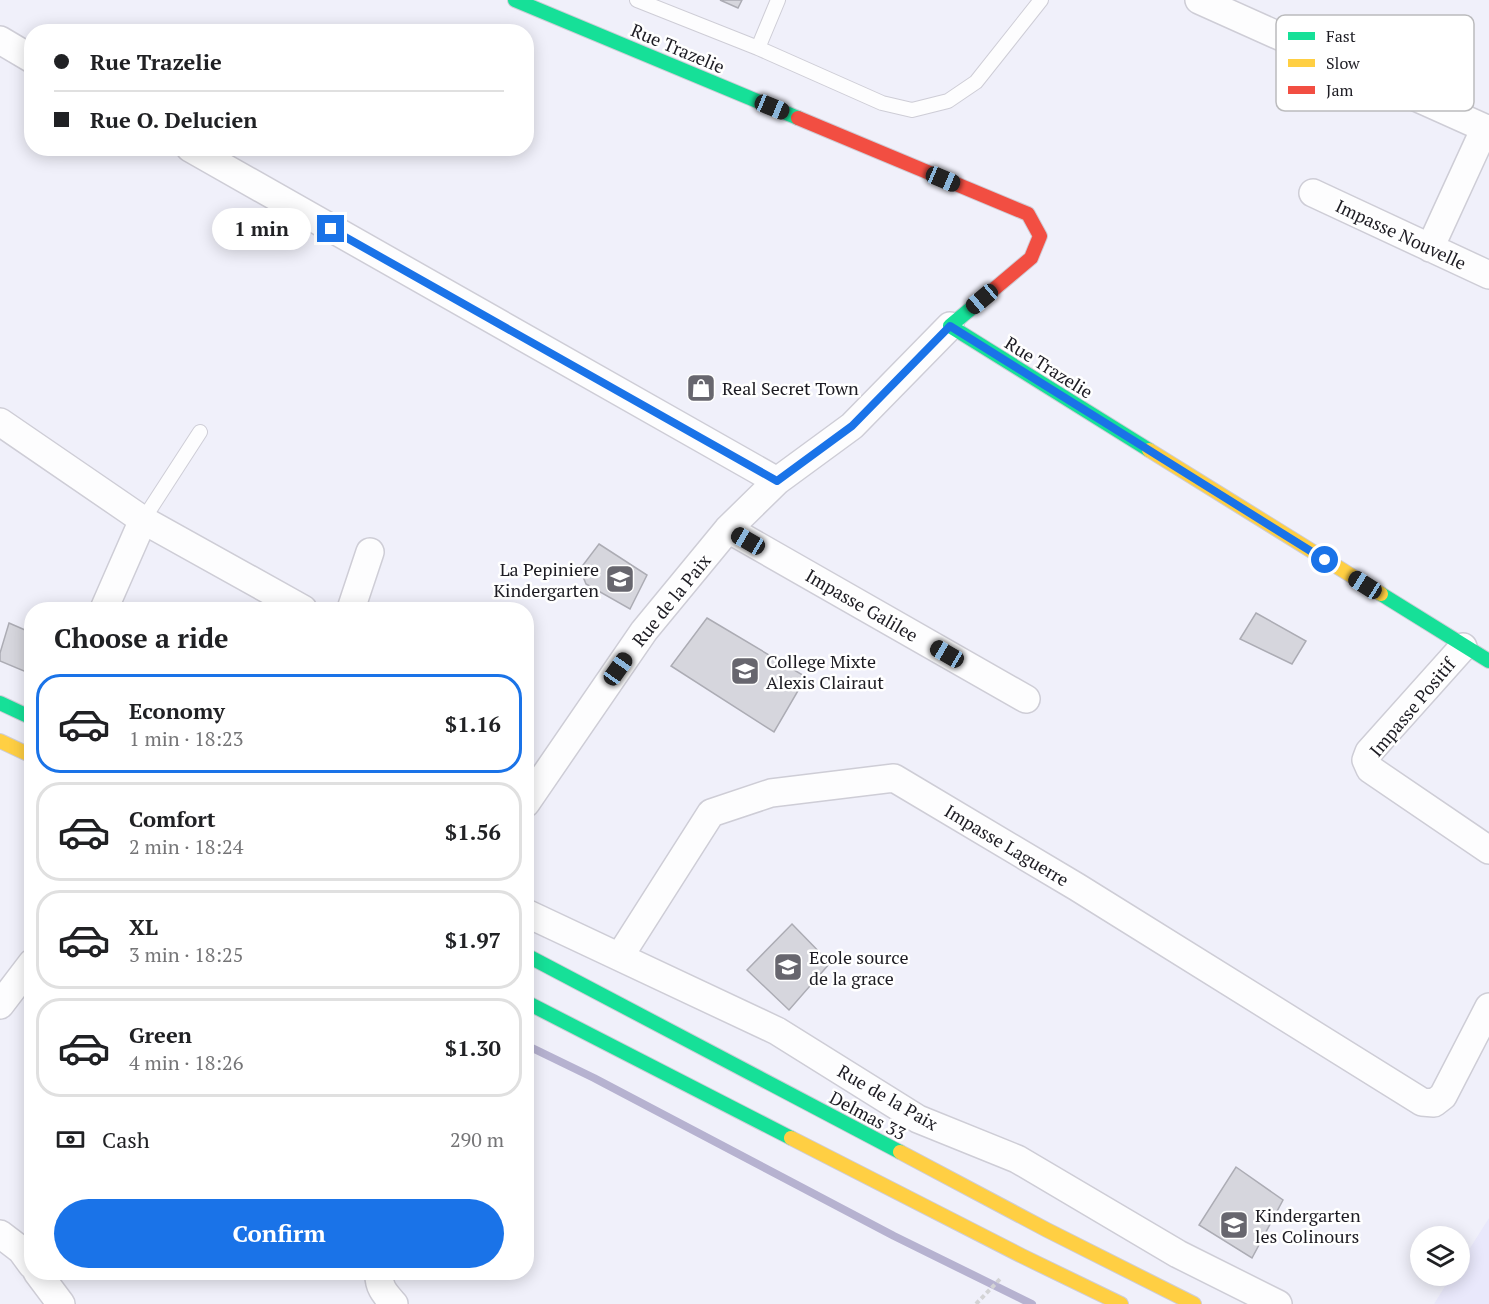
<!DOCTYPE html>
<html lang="en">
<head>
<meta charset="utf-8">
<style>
	:root { --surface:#fff; --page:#f2f2f2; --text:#202124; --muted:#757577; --line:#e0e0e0; --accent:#1a73e8 }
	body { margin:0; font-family:"PT Serif",serif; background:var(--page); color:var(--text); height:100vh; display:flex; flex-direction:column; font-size:22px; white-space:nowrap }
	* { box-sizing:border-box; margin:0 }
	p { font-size:20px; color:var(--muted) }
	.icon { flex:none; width:33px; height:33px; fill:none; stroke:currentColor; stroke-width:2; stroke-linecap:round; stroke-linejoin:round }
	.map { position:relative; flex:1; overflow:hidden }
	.drawer { position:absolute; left:24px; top:602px; width:510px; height:678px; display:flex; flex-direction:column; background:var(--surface); border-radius:24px; box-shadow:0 3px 15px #0003 }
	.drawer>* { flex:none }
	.banner { position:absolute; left:24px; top:24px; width:510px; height:132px; border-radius:24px; box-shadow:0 3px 15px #0003; display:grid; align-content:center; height:132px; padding:0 30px; background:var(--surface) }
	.buttons { position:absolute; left:1410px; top:1226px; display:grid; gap:12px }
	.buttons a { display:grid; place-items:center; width:60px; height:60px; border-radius:50%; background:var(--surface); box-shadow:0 3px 15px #0003; font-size:30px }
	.end { position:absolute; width:27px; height:27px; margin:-14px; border:8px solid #1a73e8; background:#fff; box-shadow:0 0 0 3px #fff }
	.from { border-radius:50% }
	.bubble { position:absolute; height:42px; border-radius:21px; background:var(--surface); box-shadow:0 3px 15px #0003; font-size:20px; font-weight:600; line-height:42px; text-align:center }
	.car { position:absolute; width:18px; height:36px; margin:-18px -9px; border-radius:8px; box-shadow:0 0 4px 2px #0007; background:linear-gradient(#222 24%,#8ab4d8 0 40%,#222 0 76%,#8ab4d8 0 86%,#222 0) }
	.banner b { display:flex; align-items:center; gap:21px; height:57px; font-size:22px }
	.banner b+b { border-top:2px solid var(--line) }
	.banner i { width:15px; height:15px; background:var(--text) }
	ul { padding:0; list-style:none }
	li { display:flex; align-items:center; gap:18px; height:99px; margin:0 12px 9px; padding:0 18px; border:3px solid var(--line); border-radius:24px }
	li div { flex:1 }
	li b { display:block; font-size:22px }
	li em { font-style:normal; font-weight:600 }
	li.selected { border-color:var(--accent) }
	li>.icon { width:54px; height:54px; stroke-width:1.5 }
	h2 { padding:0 30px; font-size:27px; line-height:72px }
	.pay { display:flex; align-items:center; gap:15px; height:66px; padding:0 30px; font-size:22px }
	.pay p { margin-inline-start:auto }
	.primary-button { display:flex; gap:12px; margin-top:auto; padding:12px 30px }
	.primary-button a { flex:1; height:69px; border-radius:36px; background:var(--accent); color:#fff; font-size:24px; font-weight:600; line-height:69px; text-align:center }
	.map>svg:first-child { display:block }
</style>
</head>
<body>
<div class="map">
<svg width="1489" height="1304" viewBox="0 0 1489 1304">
	<rect width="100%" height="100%" fill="#f0f0fa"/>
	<!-- built -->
	<path fill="#e9e8fb" d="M1489 1218V1304H1434L1452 1275H1460V1264Z"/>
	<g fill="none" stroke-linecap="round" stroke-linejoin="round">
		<!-- stream -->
		<path stroke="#b6b2d0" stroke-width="8" d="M526 1045 594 1078 894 1236 1032 1304"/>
	</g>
	<!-- building -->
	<path fill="#d6d6dd" stroke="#acacb4" stroke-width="1.5" d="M720 0H742L738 8Z
		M599 544 647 575 630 609 586 584 580 569Z
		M1256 613 1306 641 1292 664 1240 639Z
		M707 618 806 677 774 732 671 666Z
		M9 623 32 633 31 674 0 661V653Z
		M792 924 830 963 789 1010 747 970Z
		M1236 1167 1283 1200 1252 1258 1199 1225Z"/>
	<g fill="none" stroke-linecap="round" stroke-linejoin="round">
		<!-- lane casing -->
		<g stroke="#cecdd6" stroke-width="16">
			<path id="lane" d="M637 0 758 48 882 103 912 110 948 101 976 82 1041 0
				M758 48 778 0
				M143 520 200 432"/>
		</g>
		<!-- street casing -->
		<g stroke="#cecdd6" stroke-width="30">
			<path id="street" d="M1199 0 1489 130
				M0 40 32 59
				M190 148 777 481
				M1313 193 1489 275
				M1430 248 1485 128
				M0 422 143 520 104 609
				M143 520 303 609
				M728 529 1026 699
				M351 609 370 552
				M1463 647 1369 752 1366 760 1370 769 1489 850
				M526 803 644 631 728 529 777 481 852 426 950 326
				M526 913 777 1031 918 1119 1017 1159 1178 1254 1278 1304
				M620 956 711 813 771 793 894 778 1077 887 1422 1102 1434 1103 1443 1096 1489 1007
				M0 1005 32 963
				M0 1234 21 1250 32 1265
				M37 1272 61 1304
				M379 1272C378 1287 385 1294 394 1304"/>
		</g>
		<!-- fast casing -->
		<g stroke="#cecdd6" stroke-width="16">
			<path id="fast" d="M515 0 798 118
				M974 306 950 326 1149 450
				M1381 594 1489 661
				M0 703 32 718
				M526 955 900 1152
				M526 1002 791 1138"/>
		</g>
		<!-- slow casing -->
		<g stroke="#cecdd6" stroke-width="16">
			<path id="slow" d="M1149 450 1381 594
				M0 741 32 756
				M791 1138 1022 1256 1121 1304
				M900 1152 1047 1230 1194 1304"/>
		</g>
		<!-- jam casing -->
		<g stroke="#cecdd6" stroke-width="16">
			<path id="jam" d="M798 118 1028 214 1040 236 1031 258 974 306"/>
		</g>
		<!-- path -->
		<path stroke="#d3d3d5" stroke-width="4" stroke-dasharray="4.5 3" stroke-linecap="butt" d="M976 1304 1000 1279"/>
		<!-- lane -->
		<use href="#lane" stroke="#fdfdfe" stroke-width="14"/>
		<!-- street -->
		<use href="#street" stroke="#fdfdfe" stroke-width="27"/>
		<!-- fast -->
		<use href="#fast" stroke="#16e098" stroke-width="14"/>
		<!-- slow -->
		<use href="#slow" stroke="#ffcf43" stroke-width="14"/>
		<!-- jam -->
		<use href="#jam" stroke="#f24e42" stroke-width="14"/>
	</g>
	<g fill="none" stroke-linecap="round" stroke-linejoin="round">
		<!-- route -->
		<path stroke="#1a73e8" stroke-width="8" d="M331 229 777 481 852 426 950 326 1325 560"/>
	</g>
	<!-- icons -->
	<defs>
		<g id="shop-square" transform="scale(1.5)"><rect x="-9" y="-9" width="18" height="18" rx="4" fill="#67666e" stroke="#fff"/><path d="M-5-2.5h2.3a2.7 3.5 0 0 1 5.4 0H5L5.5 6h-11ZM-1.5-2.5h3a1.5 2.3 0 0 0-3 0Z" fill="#fff"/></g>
		<g id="school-square" transform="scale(1.5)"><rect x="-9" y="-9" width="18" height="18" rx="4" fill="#67666e" stroke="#fff"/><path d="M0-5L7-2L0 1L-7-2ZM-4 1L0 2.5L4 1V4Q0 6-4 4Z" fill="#fff"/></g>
	</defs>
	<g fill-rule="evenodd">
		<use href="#shop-square" x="701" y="388"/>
		<use href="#school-square" x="620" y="579"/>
		<use href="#school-square" x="745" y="671"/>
		<use href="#school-square" x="788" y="967"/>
		<use href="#school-square" x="1234" y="1225"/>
	</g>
	<g text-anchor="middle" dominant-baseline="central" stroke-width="5" stroke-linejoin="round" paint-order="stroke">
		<!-- street labels -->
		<g font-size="18" fill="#1d1c23" stroke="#fff">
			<text transform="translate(678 48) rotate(23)">Rue Trazelie</text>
			<text transform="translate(1401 234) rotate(25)">Impasse Nouvelle</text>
			<text transform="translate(1049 367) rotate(32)">Rue Trazelie</text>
			<text transform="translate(671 600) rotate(-51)">Rue de la Paix</text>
			<text transform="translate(862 605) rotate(30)">Impasse Galilee</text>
			<text transform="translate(1412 707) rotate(-50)">Impasse Positif</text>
			<text transform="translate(1007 845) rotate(31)">Impasse Laguerre</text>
			<text transform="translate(888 1097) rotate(30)">Rue de la Paix</text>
			<text transform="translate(868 1115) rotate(28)">Delmas 33</text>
		</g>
		<!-- poi labels -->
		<g font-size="18" fill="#1d1c23" stroke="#fff" text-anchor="start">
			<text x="722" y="388">Real Secret Town</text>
			<text x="599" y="569" text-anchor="end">La Pepiniere<tspan x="599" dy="21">Kindergarten</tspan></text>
			<text x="766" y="661">College Mixte<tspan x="766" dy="21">Alexis Clairaut</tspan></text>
			<text x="809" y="957">Ecole source<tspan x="809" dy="21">de la grace</tspan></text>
			<text x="1255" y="1215">Kindergarten<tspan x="1255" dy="21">les Colinours</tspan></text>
		</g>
	</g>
	<!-- legend -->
	<rect x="1276" y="15" width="198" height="96" rx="9" fill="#fff" stroke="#bbbbbd" stroke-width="1.5"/>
	<rect x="1288" y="32" width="27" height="8" fill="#16e098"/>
	<rect x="1288" y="59" width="27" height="8" fill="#ffcf43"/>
	<rect x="1288" y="86" width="27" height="8" fill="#f24e42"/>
	<g font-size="16" fill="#1d1c23">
		<text x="1326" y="42">Fast</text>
		<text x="1326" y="69">Slow</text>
		<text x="1326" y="96">Jam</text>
	</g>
</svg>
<div class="buttons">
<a><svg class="icon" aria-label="layers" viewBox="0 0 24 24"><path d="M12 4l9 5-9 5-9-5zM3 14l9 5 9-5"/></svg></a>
</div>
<i class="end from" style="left:1325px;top:560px"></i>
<i class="end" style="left:331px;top:229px"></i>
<div class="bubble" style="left:212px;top:208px;width:99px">1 min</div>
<i class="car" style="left:772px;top:107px;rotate:112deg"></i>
<i class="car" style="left:943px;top:179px;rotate:113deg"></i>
<i class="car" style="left:982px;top:299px;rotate:230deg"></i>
<i class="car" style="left:748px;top:541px;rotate:300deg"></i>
<i class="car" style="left:1365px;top:585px;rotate:302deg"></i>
<i class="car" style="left:947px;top:654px;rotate:300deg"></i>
<i class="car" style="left:618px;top:669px;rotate:35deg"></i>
<div class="banner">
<b><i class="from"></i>Rue Trazelie</b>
<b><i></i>Rue O. Delucien</b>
</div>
<section class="drawer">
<h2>Choose a ride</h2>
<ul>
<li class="selected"><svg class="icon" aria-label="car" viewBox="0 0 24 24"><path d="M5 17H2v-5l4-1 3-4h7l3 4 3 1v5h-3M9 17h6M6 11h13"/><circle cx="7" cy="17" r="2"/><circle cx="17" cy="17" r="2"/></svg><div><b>Economy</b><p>1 min · 18:23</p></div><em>$1.16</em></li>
<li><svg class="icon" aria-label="car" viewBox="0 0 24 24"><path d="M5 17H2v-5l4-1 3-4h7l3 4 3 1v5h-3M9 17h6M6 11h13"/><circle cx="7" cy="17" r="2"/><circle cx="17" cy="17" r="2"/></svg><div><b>Comfort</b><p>2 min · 18:24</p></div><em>$1.56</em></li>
<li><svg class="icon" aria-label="car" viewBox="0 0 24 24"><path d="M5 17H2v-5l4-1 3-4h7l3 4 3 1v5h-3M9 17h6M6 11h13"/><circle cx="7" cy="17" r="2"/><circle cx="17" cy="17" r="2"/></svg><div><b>XL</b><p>3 min · 18:25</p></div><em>$1.97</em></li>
<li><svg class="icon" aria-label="car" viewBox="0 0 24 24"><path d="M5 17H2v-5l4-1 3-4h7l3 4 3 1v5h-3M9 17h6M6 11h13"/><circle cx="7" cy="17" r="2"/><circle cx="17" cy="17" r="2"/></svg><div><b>Green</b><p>4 min · 18:26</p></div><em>$1.30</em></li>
</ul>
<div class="pay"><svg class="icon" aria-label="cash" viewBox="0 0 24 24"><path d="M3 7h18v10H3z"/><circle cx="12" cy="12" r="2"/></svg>Cash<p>290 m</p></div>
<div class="primary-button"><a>Confirm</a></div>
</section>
</div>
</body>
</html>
